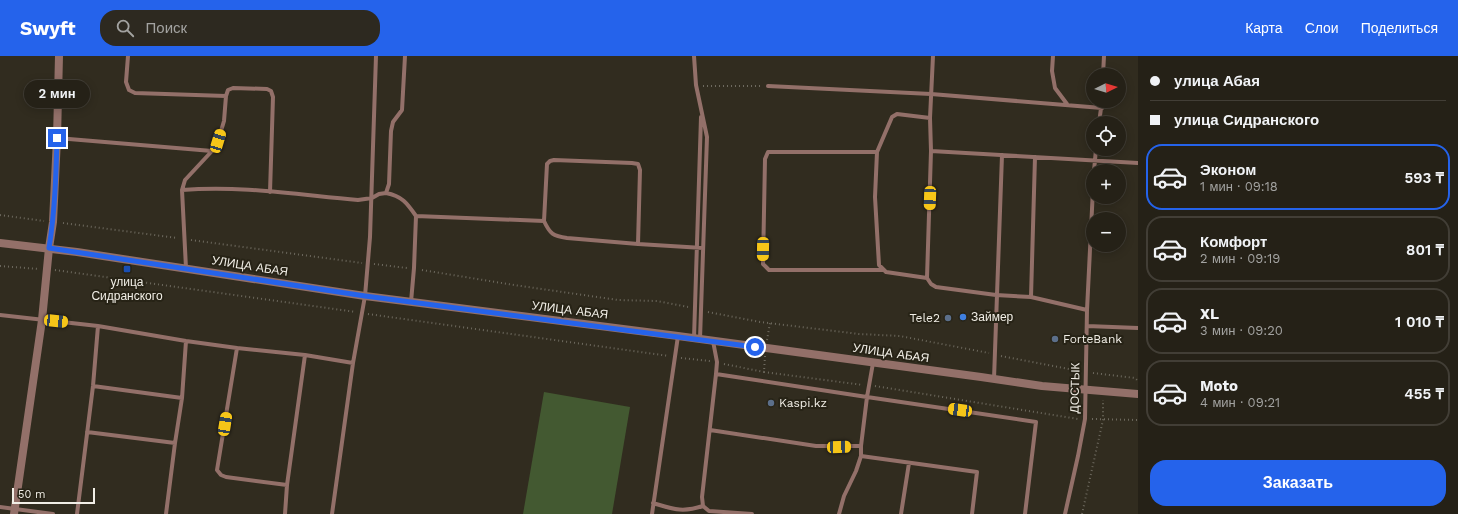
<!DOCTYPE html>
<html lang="ru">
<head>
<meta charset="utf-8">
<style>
	:root { --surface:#252117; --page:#2d2920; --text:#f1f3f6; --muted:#a3a3a1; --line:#423e36; --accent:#2563eb }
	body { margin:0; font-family:"Work Sans",sans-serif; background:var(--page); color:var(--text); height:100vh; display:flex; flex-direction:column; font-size:15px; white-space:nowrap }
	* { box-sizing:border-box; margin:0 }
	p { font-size:13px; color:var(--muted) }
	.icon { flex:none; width:22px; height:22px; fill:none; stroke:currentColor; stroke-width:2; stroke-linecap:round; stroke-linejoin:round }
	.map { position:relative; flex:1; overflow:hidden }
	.side { display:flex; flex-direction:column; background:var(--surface); width:320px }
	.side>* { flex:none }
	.banner { display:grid; align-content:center; height:88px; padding:0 12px; background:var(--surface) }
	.needle { width:26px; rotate:85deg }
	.fabs { position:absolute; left:1086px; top:12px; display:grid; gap:8px }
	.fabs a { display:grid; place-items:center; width:40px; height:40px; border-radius:50%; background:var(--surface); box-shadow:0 2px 10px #0003,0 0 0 1px var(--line); font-size:20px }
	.scale { position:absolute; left:12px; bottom:10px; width:83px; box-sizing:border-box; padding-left:4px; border:2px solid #f1eee6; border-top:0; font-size:11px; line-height:14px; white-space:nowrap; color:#f1eee6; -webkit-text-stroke:3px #272316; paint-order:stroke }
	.end { position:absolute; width:18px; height:18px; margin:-9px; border:5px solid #2563eb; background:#fff; box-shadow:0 0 0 2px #fff }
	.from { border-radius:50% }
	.bubble { position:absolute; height:28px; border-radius:14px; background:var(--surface); box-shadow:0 2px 10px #0003,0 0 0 1px var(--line); font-size:13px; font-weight:600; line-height:28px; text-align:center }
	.car { position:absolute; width:12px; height:24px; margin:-12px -6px; border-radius:5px; box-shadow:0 0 3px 1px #0007; background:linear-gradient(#f5c518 24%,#345 0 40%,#f5c518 0 76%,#345 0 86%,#f5c518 0) }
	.banner b { display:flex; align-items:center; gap:14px; height:38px; font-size:15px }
	.banner b+b { border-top:1px solid var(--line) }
	.banner i { width:10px; height:10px; background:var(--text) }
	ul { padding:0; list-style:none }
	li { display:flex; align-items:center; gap:12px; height:66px; margin:0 8px 6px; padding:0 4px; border:2px solid var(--line); border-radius:16px }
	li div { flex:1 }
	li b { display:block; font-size:15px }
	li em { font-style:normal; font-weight:600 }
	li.on { border-color:var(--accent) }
	li>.icon { width:36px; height:36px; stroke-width:1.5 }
	.cta { display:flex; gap:8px; margin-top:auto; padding:8px 12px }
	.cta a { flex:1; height:46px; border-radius:16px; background:var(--accent); color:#fff; font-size:16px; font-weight:600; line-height:46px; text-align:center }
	header { display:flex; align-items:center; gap:24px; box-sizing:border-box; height:56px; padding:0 20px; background:var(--accent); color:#fff }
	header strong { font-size:19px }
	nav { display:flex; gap:22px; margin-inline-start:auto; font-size:14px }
	.search { width:280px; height:36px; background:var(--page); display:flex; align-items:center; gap:10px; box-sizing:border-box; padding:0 14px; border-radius:16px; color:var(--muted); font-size:15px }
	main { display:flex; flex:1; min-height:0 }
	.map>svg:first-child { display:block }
</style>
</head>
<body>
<header>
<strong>Swyft</strong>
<div class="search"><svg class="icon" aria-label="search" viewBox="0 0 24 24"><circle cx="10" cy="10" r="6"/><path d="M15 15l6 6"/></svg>Поиск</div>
<nav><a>Карта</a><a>Слои</a><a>Поделиться</a></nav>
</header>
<main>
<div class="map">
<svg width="1138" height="458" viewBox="0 0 1138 458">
	<rect width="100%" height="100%" fill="#312c1f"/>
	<!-- green -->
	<path fill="#435931" d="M544 336 630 351 612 458H523Z"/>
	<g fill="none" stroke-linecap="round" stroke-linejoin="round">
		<!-- path -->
		<path stroke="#6d695e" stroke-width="2" stroke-dasharray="1 3" stroke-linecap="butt" d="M703 30H761
			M0 159 44 165
			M63 167 177 182
			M191 184 362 207
			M374 208 407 212
			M0 210 39 213
			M55 214 356 256
			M422 214 514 229 618 244 657 245 688 251
			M708 256 760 266 859 278 900 280 989 297
			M368 258 669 300
			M767 284 770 267
			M765 300 764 316 863 329
			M1001 300 1079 315
			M681 302 710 305
			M724 308 764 316
			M1093 317 1135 322 1138 325
			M875 330 1078 363
			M1092 363 1138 364
			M1082 458 1103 364V344"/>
		<!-- service -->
		<path stroke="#937069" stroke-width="4" d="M128 0 126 26 129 34 135 37 226 40
			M694 0 696 29 707 81 700 283
			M933 0 930 62 931 95 927 222 931 228 936 231 996 239 1031 241 1087 254
			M1053 0 1052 15 1055 32 1067 48
			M1103 19 1104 0
			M768 30 931 38 1102 52
			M1099 67 1102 45
			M57 82 212 95
			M931 95 1138 107
			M877 96H768L765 103 763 208 769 214H882
			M1094 115 1096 93
			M182 134C241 129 300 139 358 144L372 142 379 138 386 137 389 128 391 75 393 66 402 54 405 0
			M386 137C402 140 407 147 416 160L544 165C550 178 553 180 567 182L638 188 703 192
			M544 165 547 108 550 105 554 104 632 107 638 108 640 114 638 188
			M186 212 182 134 185 124 212 95 218 85 224 65 226 40 228 34 233 32 267 33 271 35 273 41 270 136
			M927 222 886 216 879 209 875 141 877 96 892 61 897 58 930 62
			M1031 241 1035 101
			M411 246 414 212 416 160
			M0 259 98 270 186 285 237 292 305 299 353 307
			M1087 270 1138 272
			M694 282 701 61
			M713 285 717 306 716 318 867 341 861 390V400L856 415 844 440 839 458
			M237 292 217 414 221 419 226 421 287 429
			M873 307 867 341 1036 366 1025 458
			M716 318 702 441 703 450 709 455 752 458
			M994 323 1002 99
			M93 330 182 342
			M710 374 816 390H861
			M87 376 175 387
			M861 400 977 416 972 458
			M653 447C673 453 682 457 703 450
			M0 451 53 458
			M77 458 93 330 98 270
			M166 458 175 387 182 342 186 285
			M285 458 287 429 305 299
			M332 458 353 307 365 240 370 181 376 0
			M652 458 678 280
			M901 458 909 407
			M1065 458 1078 400 1085 363 1087 254 1093 133"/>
		<!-- minor -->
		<path stroke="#937069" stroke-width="8" d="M14 458 42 264 49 192 53 166 57 82 59 0"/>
		<!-- tertiary -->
		<path stroke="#937069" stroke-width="8" d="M0 187 77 196 365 240 678 280 981 321 1042 330 1138 338"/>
	</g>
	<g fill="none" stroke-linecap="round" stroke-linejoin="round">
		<!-- route -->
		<path stroke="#2563eb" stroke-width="5" d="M57 82C56 119 55 155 49 192L365 240 755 291"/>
	</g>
	<!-- markers -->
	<rect fill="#1a4fb4" stroke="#272316" stroke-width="1.5" x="123" y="209" width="8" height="8" rx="2"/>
	<circle fill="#3f7fe0" stroke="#272316" stroke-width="1.5" cx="963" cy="261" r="4"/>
	<g fill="#5c6f8a" stroke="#272316" stroke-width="1.5">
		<circle cx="948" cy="262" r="4"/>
		<circle cx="1055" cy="283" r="4"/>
		<circle cx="771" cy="347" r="4"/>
	</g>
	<g text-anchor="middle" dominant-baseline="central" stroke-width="4" stroke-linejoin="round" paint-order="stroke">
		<!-- street labels -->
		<g font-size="12" fill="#f1eee6" stroke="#272316">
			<text transform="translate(250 210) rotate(9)">УЛИЦА АБАЯ</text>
			<text transform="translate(570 254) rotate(7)">УЛИЦА АБАЯ</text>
			<text transform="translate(891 297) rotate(8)">УЛИЦА АБАЯ</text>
			<text transform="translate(1075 332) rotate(-89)">ДОСТЫК</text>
		</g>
		<!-- poi labels -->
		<g font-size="12" fill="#f1eee6" stroke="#272316" text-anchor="start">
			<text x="127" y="226" text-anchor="middle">улица<tspan x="127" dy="14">Сидранского</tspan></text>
			<text x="971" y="261">Займер</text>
			<text x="940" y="262" text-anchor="end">Tele2</text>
			<text x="1063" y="283">ForteBank</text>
			<text x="779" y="347">Kaspi.kz</text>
		</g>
	</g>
</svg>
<div class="fabs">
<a><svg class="needle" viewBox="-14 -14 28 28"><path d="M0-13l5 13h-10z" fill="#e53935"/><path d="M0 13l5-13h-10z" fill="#a3a3a1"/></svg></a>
<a><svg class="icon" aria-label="locate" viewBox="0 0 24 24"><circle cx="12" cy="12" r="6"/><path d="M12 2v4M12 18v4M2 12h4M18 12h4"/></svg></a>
<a>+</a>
<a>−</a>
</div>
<div class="scale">50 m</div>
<i class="end from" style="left:755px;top:291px"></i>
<i class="end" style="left:57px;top:82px"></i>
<div class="bubble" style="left:24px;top:24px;width:66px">2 мин</div>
<i class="car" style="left:218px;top:85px;rotate:17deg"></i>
<i class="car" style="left:930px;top:142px;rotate:182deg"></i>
<i class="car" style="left:763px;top:193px;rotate:181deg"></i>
<i class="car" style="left:56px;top:265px;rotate:96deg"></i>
<i class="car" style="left:960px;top:354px;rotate:278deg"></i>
<i class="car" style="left:225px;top:368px;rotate:9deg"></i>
<i class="car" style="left:839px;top:391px;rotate:88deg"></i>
</div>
<section class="side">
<div class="banner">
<b><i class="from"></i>улица Абая</b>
<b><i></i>улица Сидранского</b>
</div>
<ul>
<li class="on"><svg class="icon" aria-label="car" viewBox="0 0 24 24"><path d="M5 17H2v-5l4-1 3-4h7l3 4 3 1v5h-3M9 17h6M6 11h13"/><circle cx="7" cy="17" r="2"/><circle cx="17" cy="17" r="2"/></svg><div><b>Эконом</b><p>1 мин · 09:18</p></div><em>593 ₸</em></li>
<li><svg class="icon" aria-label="car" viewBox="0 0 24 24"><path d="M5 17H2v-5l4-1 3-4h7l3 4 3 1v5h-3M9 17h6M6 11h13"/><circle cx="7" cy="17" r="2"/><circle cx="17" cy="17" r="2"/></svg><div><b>Комфорт</b><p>2 мин · 09:19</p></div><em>801 ₸</em></li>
<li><svg class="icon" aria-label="car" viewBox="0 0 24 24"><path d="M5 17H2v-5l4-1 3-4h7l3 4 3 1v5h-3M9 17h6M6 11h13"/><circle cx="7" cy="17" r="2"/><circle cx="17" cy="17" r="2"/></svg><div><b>XL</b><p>3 мин · 09:20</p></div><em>1 010 ₸</em></li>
<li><svg class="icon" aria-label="car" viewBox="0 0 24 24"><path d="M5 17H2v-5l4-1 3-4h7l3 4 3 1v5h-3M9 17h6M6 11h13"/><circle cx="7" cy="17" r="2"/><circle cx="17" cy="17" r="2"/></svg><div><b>Moto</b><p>4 мин · 09:21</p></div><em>455 ₸</em></li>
</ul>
<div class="cta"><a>Заказать</a></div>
</section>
</main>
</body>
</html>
